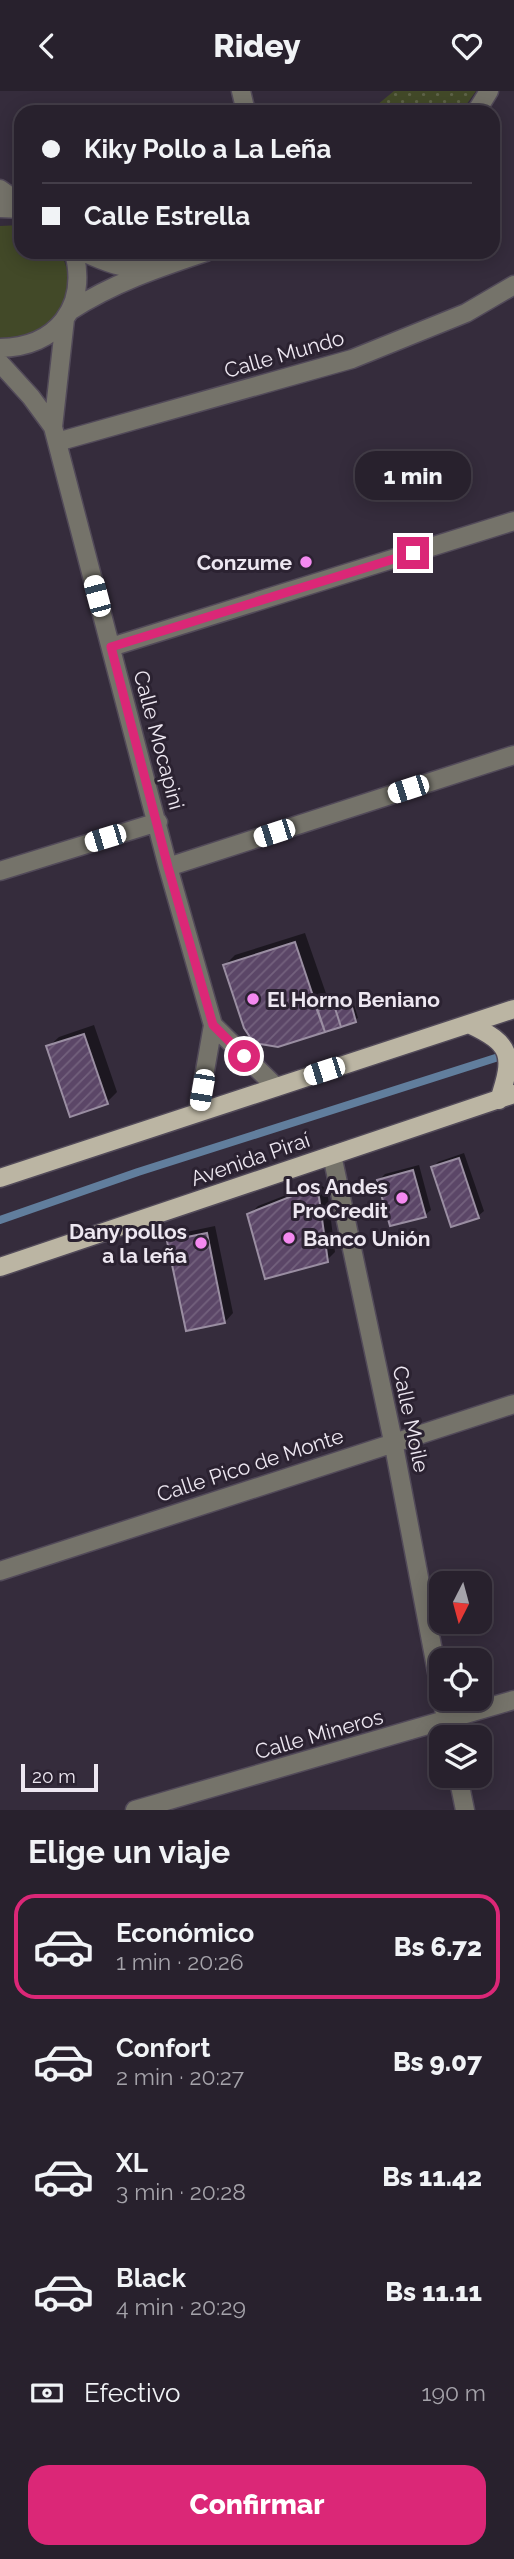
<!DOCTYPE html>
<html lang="es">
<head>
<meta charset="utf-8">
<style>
	:root { --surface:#28212d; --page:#342e39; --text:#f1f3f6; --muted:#a5a3aa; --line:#443e49; --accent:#db2777 }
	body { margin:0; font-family:Raleway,sans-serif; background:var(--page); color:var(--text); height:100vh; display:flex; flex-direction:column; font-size:26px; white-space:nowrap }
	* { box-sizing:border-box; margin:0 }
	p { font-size:23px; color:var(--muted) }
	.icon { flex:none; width:38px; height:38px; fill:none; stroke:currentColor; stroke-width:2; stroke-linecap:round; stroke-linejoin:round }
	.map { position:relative; height:1719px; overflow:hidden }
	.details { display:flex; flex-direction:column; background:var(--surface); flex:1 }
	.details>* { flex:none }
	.guide { position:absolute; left:14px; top:14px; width:486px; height:154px; border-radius:21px; box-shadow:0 4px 18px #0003,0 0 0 2px var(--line); display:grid; align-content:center; height:154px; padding:0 28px; background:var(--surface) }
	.needle { width:46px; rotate:186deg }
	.tools { position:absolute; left:429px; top:1480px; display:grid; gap:14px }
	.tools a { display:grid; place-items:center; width:63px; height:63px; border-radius:14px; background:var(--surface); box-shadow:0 4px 18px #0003,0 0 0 2px var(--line); font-size:35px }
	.scale { position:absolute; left:21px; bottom:18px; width:77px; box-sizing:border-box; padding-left:7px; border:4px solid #ede7f1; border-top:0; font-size:19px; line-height:24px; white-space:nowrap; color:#ede7f1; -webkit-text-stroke:5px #2b2231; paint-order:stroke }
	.end { position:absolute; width:32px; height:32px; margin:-16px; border:9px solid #db2777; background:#fff; box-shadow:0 0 0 4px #fff }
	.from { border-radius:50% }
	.bubble { position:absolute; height:49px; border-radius:21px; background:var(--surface); box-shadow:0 4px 18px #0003,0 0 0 2px var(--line); font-size:23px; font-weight:800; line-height:49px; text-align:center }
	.car { position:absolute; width:21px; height:42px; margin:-21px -10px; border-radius:9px; box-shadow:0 0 5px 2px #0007; background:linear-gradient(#fff 24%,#345 0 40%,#fff 0 76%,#345 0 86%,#fff 0) }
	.guide b { display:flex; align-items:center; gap:24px; height:66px; font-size:26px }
	.guide b+b { border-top:2px solid var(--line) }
	.guide i { width:18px; height:18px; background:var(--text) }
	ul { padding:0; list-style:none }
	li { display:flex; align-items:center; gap:21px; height:105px; margin:0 14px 10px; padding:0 14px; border:4px solid transparent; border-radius:21px }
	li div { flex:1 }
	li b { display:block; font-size:26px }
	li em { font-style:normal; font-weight:800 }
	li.selected { border-color:var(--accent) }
	li>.icon { width:63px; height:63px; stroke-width:1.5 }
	h2 { padding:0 28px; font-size:32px; line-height:84px }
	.pay { display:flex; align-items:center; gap:18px; height:77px; padding:0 28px; font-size:26px }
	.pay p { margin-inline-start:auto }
	.primary-button { display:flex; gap:14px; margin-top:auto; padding:14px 28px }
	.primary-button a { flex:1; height:80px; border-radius:21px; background:var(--accent); color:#fff; font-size:28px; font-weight:800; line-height:80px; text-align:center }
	header { display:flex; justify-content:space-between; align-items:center; height:91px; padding:0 28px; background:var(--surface); font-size:32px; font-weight:800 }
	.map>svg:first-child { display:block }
</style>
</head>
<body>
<header><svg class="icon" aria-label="back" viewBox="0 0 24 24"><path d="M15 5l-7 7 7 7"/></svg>Ridey<svg class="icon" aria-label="heart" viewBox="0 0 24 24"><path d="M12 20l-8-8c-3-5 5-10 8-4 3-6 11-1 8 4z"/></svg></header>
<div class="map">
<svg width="514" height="1719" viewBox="0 0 514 1719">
	<defs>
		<pattern id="park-dots" width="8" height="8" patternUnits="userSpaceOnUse" patternTransform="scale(1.75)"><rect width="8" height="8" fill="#424928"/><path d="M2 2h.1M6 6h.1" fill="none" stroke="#5e6348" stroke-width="1.8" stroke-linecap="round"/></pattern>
		<pattern id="building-hatch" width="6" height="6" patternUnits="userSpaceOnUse" patternTransform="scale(1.75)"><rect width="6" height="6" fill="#5b4667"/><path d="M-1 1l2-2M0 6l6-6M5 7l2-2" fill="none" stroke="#73617d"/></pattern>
	</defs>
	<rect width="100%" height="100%" fill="#352c3c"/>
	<!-- grass -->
	<path fill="#424928" d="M21 134V161H60C86 209 50 249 0 247V135Z"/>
	<!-- park -->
	<path fill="url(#park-dots)" d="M394 0H476L461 21H359L377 14Z"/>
	<!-- shadow -->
	<path fill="#0007" d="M305 842 330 914 352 907 358 927 278 955 225 874 235 864Z
		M94 934 117 1001 107 1011 48 956 59 946Z
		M464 1062 484 1120 478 1125 433 1077 438 1071Z
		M419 1074 431 1119 425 1124 379 1089 385 1083Z
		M317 1092 327 1098 335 1161 327 1169 249 1124 258 1115Z
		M215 1135 233 1222 225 1231 169 1151 177 1143Z"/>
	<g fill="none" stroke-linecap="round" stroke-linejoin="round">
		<!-- stream -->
		<path stroke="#617e9d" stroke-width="8" d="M0 1129 138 1081 508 963"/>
	</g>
	<!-- building -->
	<path fill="url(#building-hatch)" stroke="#9a8ea2" stroke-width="2" d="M295 851 325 941 278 956 254 952 244 937 223 874Z
		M350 909 356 931 341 936 334 914Z
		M334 914 341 936 325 941 317 919Z
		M84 943 108 1013 70 1026 46 955Z
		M459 1067 479 1127 451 1136 431 1076Z
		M413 1079 426 1126 390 1135 377 1089Z
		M307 1099 319 1106 328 1171 265 1188 247 1123Z
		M207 1142 225 1232 186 1240 167 1150Z"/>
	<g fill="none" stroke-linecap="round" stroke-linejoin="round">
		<!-- minor casing -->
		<g stroke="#524a59" stroke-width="21">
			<path id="minor" d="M241 0 246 21
				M476 21 489 0
				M0 98 21 113
				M0 117 21 118
				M83 161C105 171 124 179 147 177
				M70 220C113 192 158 177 206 161
				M65 228 53 336 168 776 213 934 198 1020
				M0 257C57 256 88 216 74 161
				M0 272 31 306 53 336
				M57 351 352 268 466 222 514 194
				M111 556 514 430
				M168 776 514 664
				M0 780 158 731
				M213 934 276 996
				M332 1064 393 1350 441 1602
				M0 1480 514 1313
				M442 1608 450 1647
				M458 1685 465 1719
				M135 1719 514 1609"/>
		</g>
		<!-- major casing -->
		<g stroke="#524a59" stroke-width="21">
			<path id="major" d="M469 933C512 953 514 964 499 1009
				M0 1087 514 918
				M0 1176 514 1003"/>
		</g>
		<!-- minor -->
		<use href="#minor" stroke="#75736a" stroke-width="18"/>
		<!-- major -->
		<use href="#major" stroke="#bbb5a3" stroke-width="18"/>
	</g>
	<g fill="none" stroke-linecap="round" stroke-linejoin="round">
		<!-- route -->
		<path stroke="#db2777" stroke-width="9" d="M244 965 213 934 168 776 111 556 413 462"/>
	</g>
	<!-- markers -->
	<g fill="#f489f0" stroke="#2b2231" stroke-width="2.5">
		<circle cx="306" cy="471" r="7"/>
		<circle cx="253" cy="908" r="7"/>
		<circle cx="402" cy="1107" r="7"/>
		<circle cx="289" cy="1147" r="7"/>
		<circle cx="201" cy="1152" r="7"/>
	</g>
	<g text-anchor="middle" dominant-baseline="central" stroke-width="6" stroke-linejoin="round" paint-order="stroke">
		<!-- street labels -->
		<g font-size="21" fill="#ede7f1" stroke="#2b2231">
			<text transform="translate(284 263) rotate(-16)">Calle Mundo</text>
			<text transform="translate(159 649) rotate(75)">Calle Mocapini</text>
			<text transform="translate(250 1068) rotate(-19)">Avenida Piraí</text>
			<text transform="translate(411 1328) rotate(78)">Calle Moile</text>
			<text transform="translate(250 1374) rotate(-18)">Calle Pico de Monte</text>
			<text transform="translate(319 1643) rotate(-16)">Calle Mineros</text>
		</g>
		<!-- poi labels -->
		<g font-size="21" font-weight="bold" fill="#ede7f1" stroke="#2b2231" text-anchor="end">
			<text x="292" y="471">Conzume</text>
			<text x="267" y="908" text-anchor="start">El Horno Beniano</text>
			<text x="388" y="1095">Los Andes<tspan x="388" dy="24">ProCredit</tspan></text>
			<text x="187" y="1140">Dany pollos<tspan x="187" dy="24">a la leña</tspan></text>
			<text x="303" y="1147" text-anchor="start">Banco Unión</text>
		</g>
	</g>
</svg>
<div class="tools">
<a><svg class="needle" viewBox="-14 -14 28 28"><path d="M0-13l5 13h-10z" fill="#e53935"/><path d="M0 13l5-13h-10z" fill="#a5a3aa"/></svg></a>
<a><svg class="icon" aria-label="locate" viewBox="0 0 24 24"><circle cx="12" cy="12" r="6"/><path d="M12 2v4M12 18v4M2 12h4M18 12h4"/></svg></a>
<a><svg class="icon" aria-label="layers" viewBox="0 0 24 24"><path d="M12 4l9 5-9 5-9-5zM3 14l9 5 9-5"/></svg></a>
</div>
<div class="scale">20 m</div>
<i class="end from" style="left:244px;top:965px"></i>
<i class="end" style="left:413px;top:462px"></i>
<div class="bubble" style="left:355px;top:360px;width:116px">1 min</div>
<i class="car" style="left:97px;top:505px;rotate:345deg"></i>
<i class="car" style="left:408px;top:698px;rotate:252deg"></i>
<i class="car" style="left:274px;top:742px;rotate:252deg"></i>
<i class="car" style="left:105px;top:747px;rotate:253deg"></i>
<i class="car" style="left:324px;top:980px;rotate:252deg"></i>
<i class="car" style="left:202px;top:999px;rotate:190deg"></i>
<div class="guide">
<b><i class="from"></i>Kiky Pollo a La Leña</b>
<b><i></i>Calle Estrella</b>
</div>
</div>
<section class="details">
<h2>Elige un viaje</h2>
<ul>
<li class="selected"><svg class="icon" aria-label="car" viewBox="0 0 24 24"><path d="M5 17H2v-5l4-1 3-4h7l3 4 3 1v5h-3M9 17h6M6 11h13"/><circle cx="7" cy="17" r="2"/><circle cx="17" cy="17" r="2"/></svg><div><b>Económico</b><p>1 min · 20:26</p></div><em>Bs 6.72</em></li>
<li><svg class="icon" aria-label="car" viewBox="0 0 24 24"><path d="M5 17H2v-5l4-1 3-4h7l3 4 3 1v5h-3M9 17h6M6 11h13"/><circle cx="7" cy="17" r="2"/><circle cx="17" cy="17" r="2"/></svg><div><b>Confort</b><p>2 min · 20:27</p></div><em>Bs 9.07</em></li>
<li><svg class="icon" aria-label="car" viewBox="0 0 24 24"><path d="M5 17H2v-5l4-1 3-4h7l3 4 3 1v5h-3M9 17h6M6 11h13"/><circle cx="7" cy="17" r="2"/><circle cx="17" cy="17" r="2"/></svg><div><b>XL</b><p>3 min · 20:28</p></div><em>Bs 11.42</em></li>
<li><svg class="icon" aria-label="car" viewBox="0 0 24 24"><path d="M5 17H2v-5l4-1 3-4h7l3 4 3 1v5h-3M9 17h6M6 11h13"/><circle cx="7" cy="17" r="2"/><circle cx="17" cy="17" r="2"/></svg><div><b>Black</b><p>4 min · 20:29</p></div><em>Bs 11.11</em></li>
</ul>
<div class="pay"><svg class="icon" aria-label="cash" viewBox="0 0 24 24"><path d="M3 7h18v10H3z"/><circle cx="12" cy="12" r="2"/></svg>Efectivo<p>190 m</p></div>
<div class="primary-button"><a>Confirmar</a></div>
</section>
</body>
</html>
